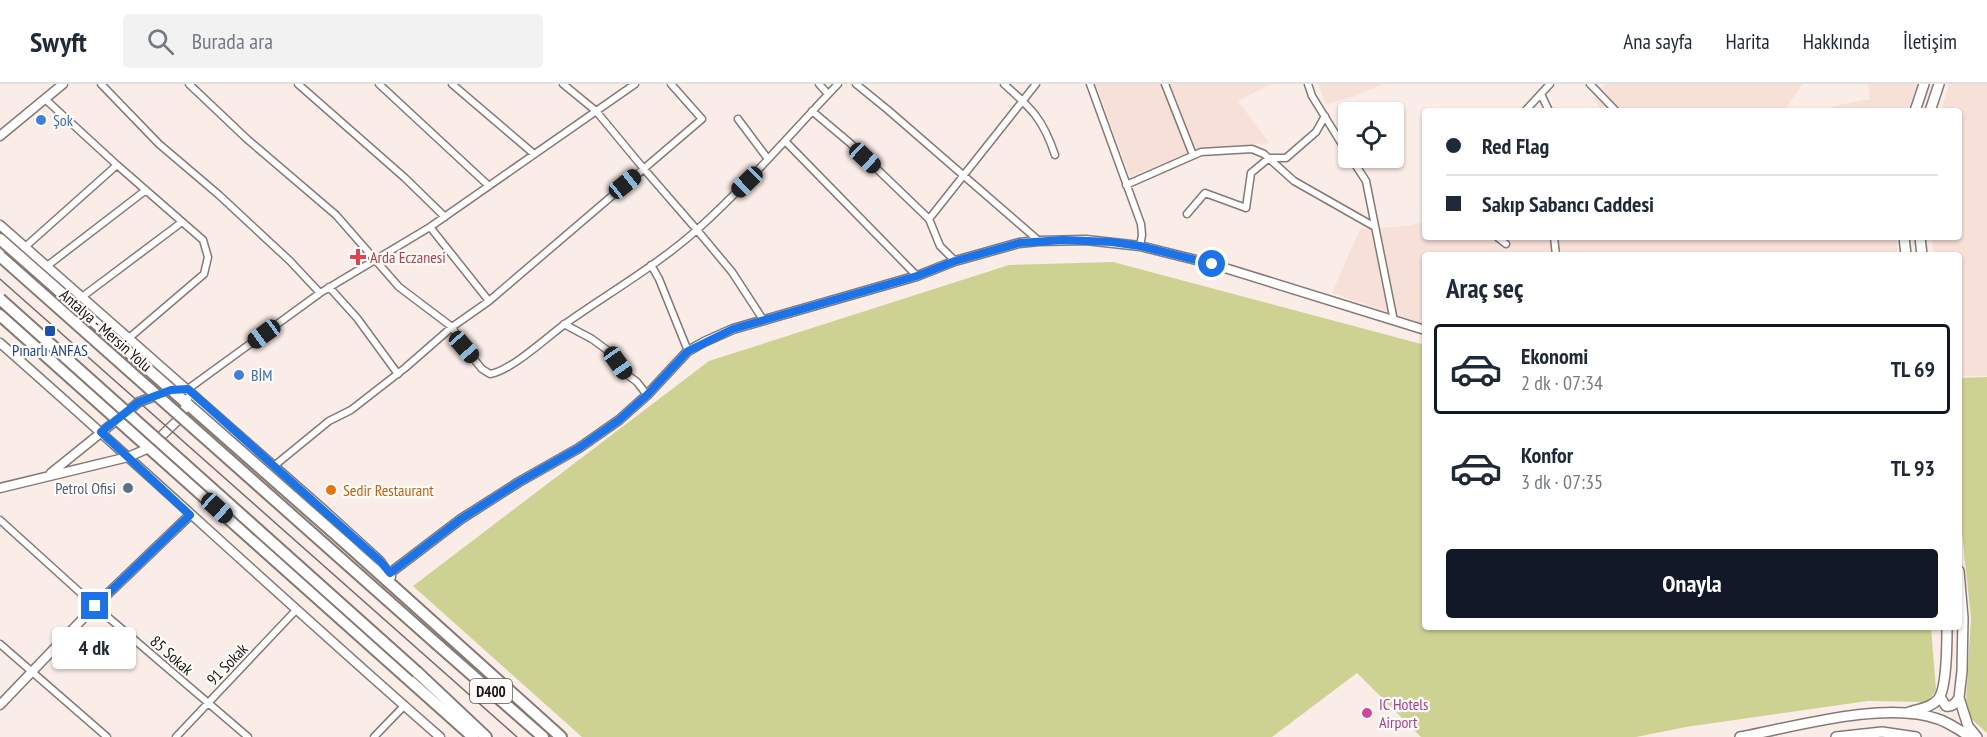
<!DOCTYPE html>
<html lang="tr">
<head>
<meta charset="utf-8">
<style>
	:root { --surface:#fff; --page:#f2f2f3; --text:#1f2937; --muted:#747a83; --line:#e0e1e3; --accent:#111827 }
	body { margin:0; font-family:"PT Sans Narrow",sans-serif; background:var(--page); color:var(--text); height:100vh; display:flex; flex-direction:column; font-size:22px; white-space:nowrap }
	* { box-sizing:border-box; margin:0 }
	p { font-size:20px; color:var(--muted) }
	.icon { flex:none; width:33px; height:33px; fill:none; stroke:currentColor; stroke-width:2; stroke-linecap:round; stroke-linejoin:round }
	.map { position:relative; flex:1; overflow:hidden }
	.details { position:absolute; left:1422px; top:168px; width:540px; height:378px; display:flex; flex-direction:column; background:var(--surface); border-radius:6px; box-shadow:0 2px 4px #0004 }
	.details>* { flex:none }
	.top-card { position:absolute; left:1422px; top:24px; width:540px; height:132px; border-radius:6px; box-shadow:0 2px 4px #0004; display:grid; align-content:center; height:132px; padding:0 24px; background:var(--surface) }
	.buttons { position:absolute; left:1338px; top:18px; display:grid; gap:12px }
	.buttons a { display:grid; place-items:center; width:66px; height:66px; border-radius:6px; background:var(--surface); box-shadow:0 2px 4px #0004; font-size:30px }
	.end { position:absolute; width:27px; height:27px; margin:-14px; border:8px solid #1a73e8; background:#fff; box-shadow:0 0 0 3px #fff }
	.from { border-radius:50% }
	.bubble { position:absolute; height:42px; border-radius:6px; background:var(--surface); box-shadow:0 2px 4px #0004; font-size:20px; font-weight:700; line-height:42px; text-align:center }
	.car { position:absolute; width:18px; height:36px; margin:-18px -9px; border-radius:8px; box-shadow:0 0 4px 2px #0007; background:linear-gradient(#222 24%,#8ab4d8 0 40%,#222 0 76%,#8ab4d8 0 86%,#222 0) }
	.top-card b { display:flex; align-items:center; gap:21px; height:57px; font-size:22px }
	.top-card b+b { border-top:2px solid var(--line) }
	.top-card i { width:15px; height:15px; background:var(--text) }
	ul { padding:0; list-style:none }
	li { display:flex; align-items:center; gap:18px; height:90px; margin:0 12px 9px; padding:0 12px; border:3px solid transparent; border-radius:6px }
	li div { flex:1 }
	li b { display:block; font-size:22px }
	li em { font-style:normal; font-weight:700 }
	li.active { border-color:var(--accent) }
	li>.icon { width:54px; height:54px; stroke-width:1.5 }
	h2 { padding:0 24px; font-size:27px; line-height:72px }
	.button { display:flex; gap:12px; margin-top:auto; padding:12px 24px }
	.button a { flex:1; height:69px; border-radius:6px; background:var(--accent); color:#fff; font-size:24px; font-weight:700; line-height:69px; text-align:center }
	header { display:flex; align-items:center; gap:36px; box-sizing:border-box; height:84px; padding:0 30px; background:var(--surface); border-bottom:2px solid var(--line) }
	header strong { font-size:28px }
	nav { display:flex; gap:33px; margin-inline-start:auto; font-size:21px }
	.search { width:420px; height:54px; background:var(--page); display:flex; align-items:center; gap:15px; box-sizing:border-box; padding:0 21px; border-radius:6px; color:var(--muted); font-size:22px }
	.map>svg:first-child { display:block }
</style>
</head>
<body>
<header>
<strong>Swyft</strong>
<div class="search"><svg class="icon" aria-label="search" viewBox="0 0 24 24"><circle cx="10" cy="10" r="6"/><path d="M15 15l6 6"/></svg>Burada ara</div>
<nav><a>Ana sayfa</a><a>Harita</a><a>Hakkında</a><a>İletişim</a></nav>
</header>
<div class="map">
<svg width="1987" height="653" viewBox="0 0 1987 653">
	<rect width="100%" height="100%" fill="#faece6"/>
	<!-- built -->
	<path fill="#f7e0d8" d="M1096 0H1271L1238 17 1269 59 1199 64 1130 93Z
		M1318 0H1383L1353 13 1326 20Z
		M1605 0H1803L1783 27H1604L1594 16Z
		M1868 0H1917L1908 27H1828L1834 22 1870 15Z
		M1949 0H1987V292H1959V171H1934L1932 153H1959V27H1941Z
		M1425 138V153H1509L1512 156 1522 153H1896L1898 171H1425V240L1332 209 1360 145 1407 142Z"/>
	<!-- green -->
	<path fill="#cdd293" d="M1113 178 1425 261V543H1931L1936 606 1928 618 1868 617 1686 643 1636 653H1421L1357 589 1272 653H582L413 502 709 277 1009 181Z
		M1987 293V649L1968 632 1966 619 1971 534 1959 421V294Z"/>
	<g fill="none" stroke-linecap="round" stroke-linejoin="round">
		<!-- street casing -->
		<g stroke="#867974" stroke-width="9">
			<path id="street" d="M101 0 159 60 219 111 290 177 320 209
				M189 0 247 55 336 131 399 203 452 243 464 263 482 285 490 290C511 287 547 253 565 240 610 208 658 181 699 144 748 100 792 48 838 0
				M298 0 405 94 445 133
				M379 0 489 102
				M452 0 534 70
				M563 0 596 27 644 85 697 146 732 188 764 237
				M819 0 828 10
				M856 0 888 26 1039 157
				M1004 0C1032 25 1043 35 1055 71
				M1090 0 1141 140 1142 151 1140 162
				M1165 0 1193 71
				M1308 0 1312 12 1348 70
				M1590 0 1616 27
				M1541 10 1549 27
				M45 15 117 81 203 156 208 173 204 190 129 254
				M812 27 850 59 929 135 940 162 955 177
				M1525 27 1550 0
				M738 35 768 75
				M785 57 917 192
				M1351 74 1366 97 1394 237
				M1126 101 1201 68 1252 65 1264 70 1294 97 1375 143
				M1187 130 1205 109 1246 124 1251 89 1269 74H1286L1316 48 1325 32
				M929 135 1036 0
				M430 143 489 217
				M1497 153 1506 160
				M1554 153 1556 171
				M25 163 117 81
				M651 181 659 195 688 267
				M47 182 146 106
				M329 203 357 234 398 290
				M82 213 182 138
				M564 240 592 255 611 269 625 289 637 298 647 311
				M188 305 320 209 430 143 635 0
				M274 382 329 337 351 326 405 284 452 243 489 217 702 35 671 0
				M0 436 95 522 248 653
				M0 560 107 653
				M176 653 297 525
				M374 653 404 622"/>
		</g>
		<!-- secondary casing -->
		<g stroke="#867974" stroke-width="11">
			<path id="secondary" d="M0 52 63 0
				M0 141 325 427 380 477 391 493
				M0 259C148 389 292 524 440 653
				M51 389 139 318 171 306 188 305
				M0 404 128 373 149 364 179 335 187 320V315
				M390 489 461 435 519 398 579 364 619 336 647 311 688 267 704 258 733 245 917 192 955 177 1019 159 1039 157 1086 156 1140 162 1212 180 1425 246
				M0 621 95 522 190 431"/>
		</g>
		<!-- primary casing -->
		<g stroke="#867974" stroke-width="12">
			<path id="primary" d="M1915 27 1924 0
				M1930 27 1939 0
				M1904 153 1906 171
				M1920 153 1922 171
				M1959 487 1963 534 1962 587 1959 614 1968 642 1977 653
				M1940 613 1946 622C1952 623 1955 620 1959 614
				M1909 628C1919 625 1933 623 1939 614 1947 602 1947 558 1947 543
				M1740 653C1794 643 1886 616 1938 635 1950 639 1960 647 1971 653
				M1836 653 1882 648 1916 653"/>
		</g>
		<!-- highway casing -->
		<g stroke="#867974" stroke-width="14">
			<path id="highway" d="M0 155 343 457 561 653
				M0 231 473 653
				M438 561 543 653
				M417 588 486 653"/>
		</g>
		<!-- street -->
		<use href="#street" stroke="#fff" stroke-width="6"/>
		<!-- secondary -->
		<use href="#secondary" stroke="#fff" stroke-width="8"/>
		<!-- primary -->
		<use href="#primary" stroke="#fff" stroke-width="9"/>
		<!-- highway -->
		<use href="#highway" stroke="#fff" stroke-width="10"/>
		<!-- tram -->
		<path stroke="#766d6a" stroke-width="1.5" d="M0 195 517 653"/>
		<!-- highway-bridge casing -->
		<g stroke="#867974" stroke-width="14" stroke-linecap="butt">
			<path id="highway-bridge" d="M0 172 438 561
				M0 215 417 588"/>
		</g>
		<!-- highway-bridge -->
		<use href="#highway-bridge" stroke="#fff" stroke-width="10"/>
	</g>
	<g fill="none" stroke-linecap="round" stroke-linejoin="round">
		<!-- route -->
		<path stroke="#1a73e8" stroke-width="8" d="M95 522 190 431 101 348 139 318 171 306 188 305 352 452 380 477 390 489 461 435 519 398 579 364 619 336 647 311 688 267 733 245 917 192 955 177 1019 159 1063 156 1112 158 1140 162 1212 180"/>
	</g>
	<!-- markers -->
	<g fill="#3f7fe0" stroke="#fffcfa" stroke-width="2">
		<circle cx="41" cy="36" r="6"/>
		<circle cx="239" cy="291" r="6"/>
	</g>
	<path fill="#e0444e" stroke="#fffcfa" stroke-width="2" d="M355 164h6v6h6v6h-6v6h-6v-6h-6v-6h6z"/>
	<rect fill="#1a4fb4" stroke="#fffcfa" stroke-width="2" x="44" y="241" width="12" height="12" rx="3"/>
	<circle fill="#5c6f8a" stroke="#fffcfa" stroke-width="2" cx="128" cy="404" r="6"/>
	<circle fill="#e8710a" stroke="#fffcfa" stroke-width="2" cx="331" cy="406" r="6"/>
	<circle fill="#d1479c" stroke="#fffcfa" stroke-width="2" cx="1367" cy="629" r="6"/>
	<g text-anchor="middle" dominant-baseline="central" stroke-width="4.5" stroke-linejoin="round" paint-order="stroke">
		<!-- shield labels -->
		<rect fill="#fffcfa" stroke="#5d5957" stroke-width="1.5" x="470" y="595" width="42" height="24" rx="4.5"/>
		<g font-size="15" font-weight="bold" fill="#181311">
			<text x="491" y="607">D400</text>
		</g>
		<!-- shop labels -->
		<g font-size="16" fill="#366cbe" stroke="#fffcfa" text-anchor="start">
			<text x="53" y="36">Şok</text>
			<text x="251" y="291">BİM</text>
		</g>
		<!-- health labels -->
		<g font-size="16" fill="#be3a42" stroke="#fffcfa" text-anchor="start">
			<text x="370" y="173">Arda Eczanesi</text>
		</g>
		<!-- street labels -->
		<g font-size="16" fill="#181311" stroke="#fffcfa">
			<text transform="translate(106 246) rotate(41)">Antalya - Mersin Yolu</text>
			<text transform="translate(172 571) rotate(41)">85 Sokak</text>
			<text transform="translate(227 580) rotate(-46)">91 Sokak</text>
		</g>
		<!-- transit labels -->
		<g font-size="16" fill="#164399" stroke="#fffcfa">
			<text x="50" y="266">Pınarlı ANFAS</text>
		</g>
		<!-- service labels -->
		<g font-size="16" fill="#4e5e75" stroke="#fffcfa" text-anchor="end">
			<text x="116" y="404">Petrol Ofisi</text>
		</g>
		<!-- food labels -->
		<g font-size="16" fill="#c56008" stroke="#fffcfa" text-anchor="start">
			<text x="343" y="406">Sedir Restaurant</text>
		</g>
		<!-- hotel labels -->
		<g font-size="16" fill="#b23c85" stroke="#fffcfa" text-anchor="start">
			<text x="1379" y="620">IC Hotels<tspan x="1379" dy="18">Airport</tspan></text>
		</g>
	</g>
</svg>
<div class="buttons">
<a><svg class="icon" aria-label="locate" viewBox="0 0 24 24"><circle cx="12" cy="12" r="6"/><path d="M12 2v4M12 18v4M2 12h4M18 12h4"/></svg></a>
</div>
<i class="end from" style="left:1212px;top:180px"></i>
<i class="end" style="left:95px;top:522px"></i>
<div class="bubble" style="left:52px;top:543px;width:84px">4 dk</div>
<i class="car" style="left:865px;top:74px;rotate:133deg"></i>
<i class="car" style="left:747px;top:98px;rotate:226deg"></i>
<i class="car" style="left:625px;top:100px;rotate:51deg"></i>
<i class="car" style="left:264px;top:250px;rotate:234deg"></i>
<i class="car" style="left:464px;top:263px;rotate:139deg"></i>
<i class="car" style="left:618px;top:279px;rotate:145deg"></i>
<i class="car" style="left:217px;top:424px;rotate:132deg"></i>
<div class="top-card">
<b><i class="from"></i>Red Flag</b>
<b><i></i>Sakıp Sabancı Caddesi</b>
</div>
<section class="details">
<h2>Araç seç</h2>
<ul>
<li class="active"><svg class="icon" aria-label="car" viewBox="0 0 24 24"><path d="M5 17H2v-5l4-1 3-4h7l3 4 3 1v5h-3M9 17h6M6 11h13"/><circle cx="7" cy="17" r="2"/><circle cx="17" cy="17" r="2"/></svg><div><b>Ekonomi</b><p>2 dk · 07:34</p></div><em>TL 69</em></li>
<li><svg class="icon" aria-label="car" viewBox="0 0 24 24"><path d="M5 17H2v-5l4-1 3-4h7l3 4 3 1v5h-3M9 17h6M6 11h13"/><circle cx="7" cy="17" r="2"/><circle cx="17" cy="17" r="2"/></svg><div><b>Konfor</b><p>3 dk · 07:35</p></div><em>TL 93</em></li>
</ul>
<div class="button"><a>Onayla</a></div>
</section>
</div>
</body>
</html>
